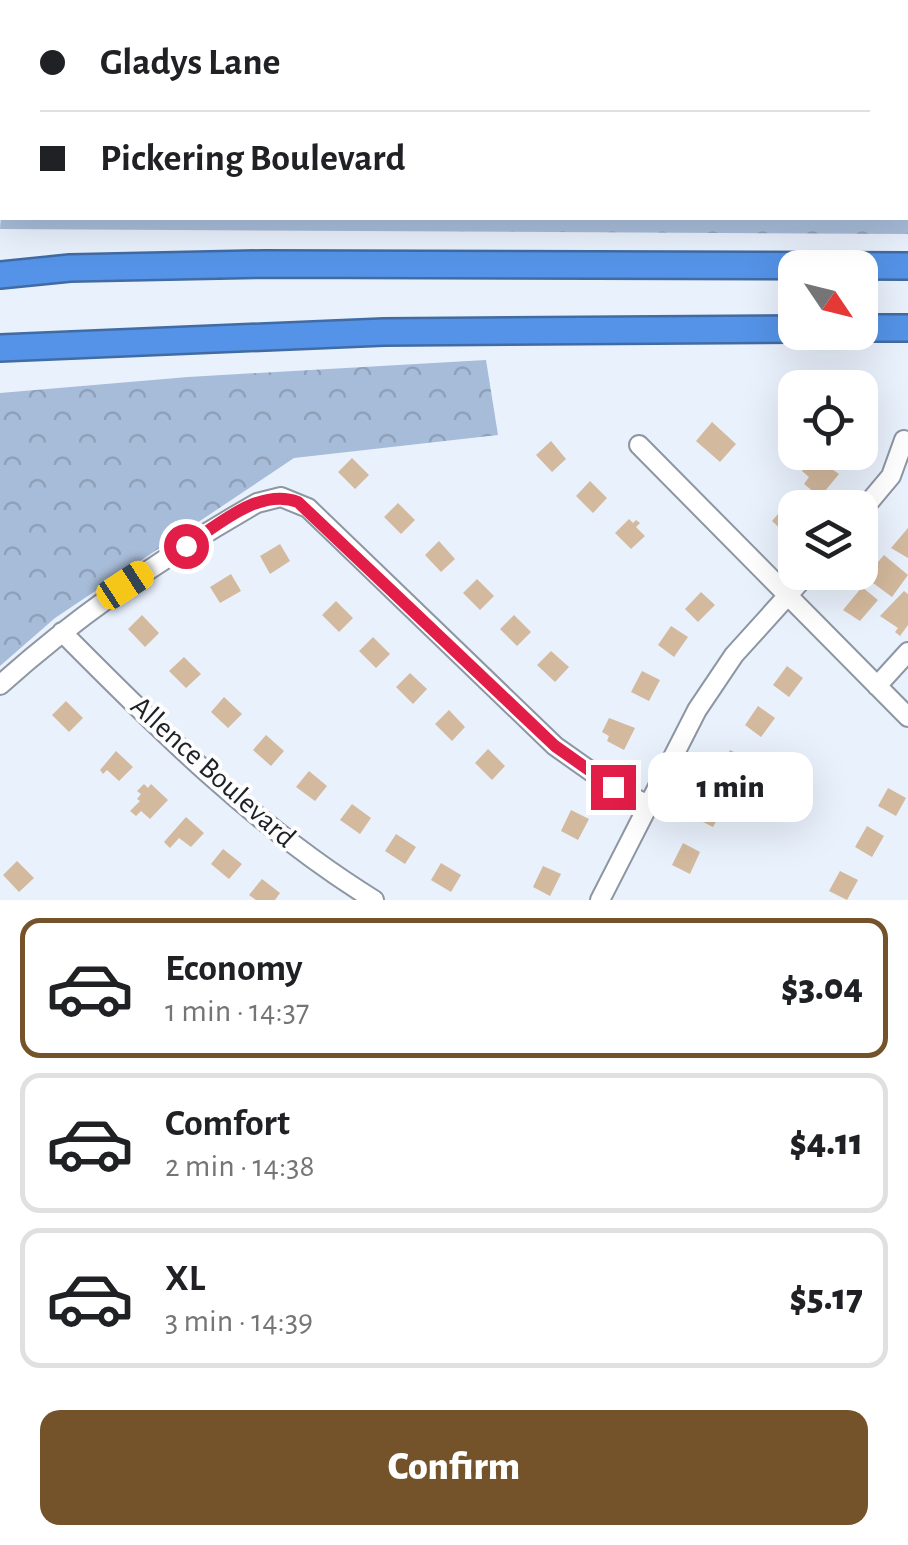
<!DOCTYPE html>
<html lang="en">
<head>
<meta charset="utf-8">
<style>
	:root { --surface:#fff; --page:#f2f2f2; --text:#202124; --muted:#757577; --line:#e0e0e0; --accent:#74522a }
	body { margin:0; font-family:"Alegreya Sans",sans-serif; background:var(--page); color:var(--text); height:100vh; display:flex; flex-direction:column; font-size:38px; white-space:nowrap }
	* { box-sizing:border-box; margin:0 }
	p { font-size:32px; color:var(--muted) }
	.icon { flex:none; width:55px; height:55px; fill:none; stroke:currentColor; stroke-width:2; stroke-linecap:round; stroke-linejoin:round }
	.map { position:relative; height:900px; overflow:hidden }
	.side { display:flex; flex-direction:column; background:var(--surface); flex:1 }
	.side>* { flex:none }
	.hud { position:absolute; left:0px; top:0px; width:910px; height:220px; box-shadow:0 10px 40px #0002; display:grid; align-content:center; height:220px; padding:0 40px; background:var(--surface) }
	.needle { width:65px; rotate:125deg }
	.buttons { position:absolute; left:778px; top:250px; display:grid; gap:20px }
	.buttons a { display:grid; place-items:center; width:100px; height:100px; border-radius:20px; background:var(--surface); box-shadow:0 10px 40px #0002; font-size:50px }
	.end { position:absolute; width:45px; height:45px; margin:-22px; border:12px solid #e11d48; background:#fff; box-shadow:0 0 0 5px #fff }
	.from { border-radius:50% }
	.bubble { position:absolute; height:70px; border-radius:20px; background:var(--surface); box-shadow:0 10px 40px #0002; font-size:32px; font-weight:800; line-height:70px; text-align:center }
	.car { position:absolute; width:30px; height:60px; margin:-30px -15px; border-radius:12px; box-shadow:0 0 8px 2px #0007; background:linear-gradient(#f5c518 24%,#345 0 40%,#f5c518 0 76%,#345 0 86%,#f5c518 0) }
	.hud b { display:flex; align-items:center; gap:35px; height:95px; font-size:38px }
	.hud b+b { border-top:2px solid var(--line) }
	.hud i { width:25px; height:25px; background:var(--text) }
	ul { padding:18px 0 0; list-style:none }
	li { display:flex; align-items:center; gap:30px; height:140px; margin:0 20px 15px; padding:0 20px; border:5px solid var(--line); border-radius:20px }
	li div { flex:1 }
	li b { display:block; font-size:38px }
	li em { font-style:normal; font-weight:800 }
	li.selected { border-color:var(--accent) }
	li>.icon { width:90px; height:90px; stroke-width:1.5 }
	.cta { display:flex; gap:20px; margin-top:auto; padding:20px 40px }
	.cta a { flex:1; height:115px; border-radius:20px; background:var(--accent); color:#fff; font-size:40px; font-weight:800; line-height:115px; text-align:center }
	.map>svg:first-child { display:block }
</style>
</head>
<body>
<div class="map">
<svg width="908" height="900" viewBox="0 0 908 900">
	<defs>
		<pattern id="forest-crowns" width="20" height="18" patternUnits="userSpaceOnUse" patternTransform="scale(2.5)"><rect width="20" height="18" fill="#a7bcd9"/><path d="M2 6a3 3 0 1 1 6 0M12 15a3 3 0 1 1 6 0" fill="none" stroke="#8fa1ba"/></pattern>
	</defs>
	<rect width="100%" height="100%" fill="#e9f1fc"/>
	<!-- forest -->
	<path fill="url(#forest-crowns)" d="M908 159V234L0 229 2 204V218H908Z
		M486 360 498 435 294 458 55 618 0 666V393L188 377Z"/>
	<!-- building -->
	<path fill="#d3b99d" d="M712 422 736 444 720 462 696 441Z
		M551 441 566 459 552 472 536 455Z
		M832 452H858L847 465Z
		M352 458 369 475 355 489 338 472Z
		M809 461 817 467 822 462 839 474 820 497 804 484 809 477 802 471Z
		M590 481 607 498 593 513 576 496Z
		M794 495 804 504 808 500 813 504 810 508H795V526L787 535 772 521Z
		M398 503 415 520 401 534 384 517Z
		M629 519 633 523 636 520 640 523 636 527 645 536 631 549 615 533Z
		M908 528V558L891 548Z
		M439 541 455 559 441 572 425 555Z
		M280 544 290 561 270 574 260 556Z
		M884 555 908 575 892 597 865 577Z
		M231 574 241 591 220 603 210 587Z
		M477 579 494 596 480 610 463 593Z
		M862 587 878 600 860 621 843 610Z
		M904 591 908 594V625L900 636 895 632 898 628 880 616Z
		M701 592 715 605 698 622 685 609Z
		M336 601 353 618 339 632 322 615Z
		M142 615 159 633 145 647 128 629Z
		M514 615 531 632 517 646 500 629Z
		M671 626 688 637 674 657 658 645Z
		M373 637 390 654 376 668 359 651Z
		M551 651 569 667 555 682 537 665Z
		M184 657 201 674 186 688 169 671Z
		M787 666 803 678 789 697 773 685Z
		M642 671 660 680 649 701 631 692Z
		M410 673 427 689 413 704 396 687Z
		M224 697 242 714 228 728 211 712Z
		M66 701 83 718 69 732 52 715Z
		M758 706 775 718 761 737 745 725Z
		M449 710 465 727 452 741 435 724Z
		M609 718 635 728 624 750 607 741 609 736 602 732Z
		M266 735 284 751 271 766 253 750Z
		M488 749 505 766 492 780 475 763Z
		M730 750 748 759 737 781 719 772Z
		M116 751 133 767 119 781 107 770 103 774 100 770Z
		M309 771 327 786 315 801 296 787Z
		M144 784 148 788 151 784 168 800 150 819 141 811 136 816 130 811 140 801 137 799 141 794 137 791Z
		M888 788 906 798 896 816 878 806Z
		M706 797 724 806 713 827 695 818Z
		M352 804 371 818 360 834 340 820Z
		M571 810 589 819 578 840 561 831Z
		M186 817 204 833 191 847 179 838 170 848 164 842Z
		M867 826 884 836 872 857 855 847Z
		M396 834 416 847 405 864 385 851Z
		M683 843 700 852 690 874 672 865Z
		M223 849 242 864 229 879 211 864Z
		M17 861 34 878 19 892 3 875Z
		M441 863 461 875 451 892 431 880Z
		M543 866 561 874 550 896 533 887Z
		M840 871 858 880 847 900 829 891Z
		M262 879 280 893 275 900H256L249 895Z"/>
	<g fill="none" stroke-linecap="round" stroke-linejoin="round">
		<!-- minor casing -->
		<g stroke="#8d96a3" stroke-width="22">
			<path id="minor" d="M436 0V2
				M182 2V0
				M231 2 232 0
				M579 2V0
				M727 2 728 0
				M639 445 908 717
				M860 513 891 476 904 440
				M62 632C159 730 256 827 374 900
				M0 685C79 614 166 555 257 503L281 497 308 508 555 746 613 787 648 805
				M877 686 908 652
				M600 900 697 710 734 655 809 572"/>
		</g>
		<!-- highway casing -->
		<g stroke="#416ba3" stroke-width="30">
			<path id="highway" d="M0 275 70 268 262 264 908 266
				M860 328H908
				M0 348 384 332 795 329"/>
		</g>
		<!-- minor -->
		<use href="#minor" stroke="#fff" stroke-width="18"/>
		<!-- highway -->
		<use href="#highway" stroke="#5493e7" stroke-width="25"/>
	</g>
	<g fill="none" stroke-linecap="round" stroke-linejoin="round">
		<!-- route -->
		<path stroke="#e11d48" stroke-width="12" d="M186 546C217 526 259 487 298 502L555 746 613 787"/>
	</g>
	<g text-anchor="middle" dominant-baseline="central" stroke-width="8" stroke-linejoin="round" paint-order="stroke">
		<!-- street labels -->
		<g font-size="30" fill="#1d2126" stroke="#fdfdfd">
			<text transform="translate(213 772) rotate(42)">Allence Boulevard</text>
		</g>
	</g>
</svg>
<div class="buttons">
<a><svg class="needle" viewBox="-14 -14 28 28"><path d="M0-13l5 13h-10z" fill="#e53935"/><path d="M0 13l5-13h-10z" fill="#757577"/></svg></a>
<a><svg class="icon" aria-label="locate" viewBox="0 0 24 24"><circle cx="12" cy="12" r="6"/><path d="M12 2v4M12 18v4M2 12h4M18 12h4"/></svg></a>
<a><svg class="icon" aria-label="layers" viewBox="0 0 24 24"><path d="M12 4l9 5-9 5-9-5zM3 14l9 5 9-5"/></svg></a>
</div>
<i class="end from" style="left:186px;top:546px"></i>
<i class="end" style="left:613px;top:787px"></i>
<div class="bubble" style="left:648px;top:752px;width:165px">1 min</div>
<i class="car" style="left:125px;top:585px;rotate:57deg"></i>
<div class="hud">
<b><i class="from"></i>Gladys Lane</b>
<b><i></i>Pickering Boulevard</b>
</div>
</div>
<section class="side">
<ul>
<li class="selected"><svg class="icon" aria-label="car" viewBox="0 0 24 24"><path d="M5 17H2v-5l4-1 3-4h7l3 4 3 1v5h-3M9 17h6M6 11h13"/><circle cx="7" cy="17" r="2"/><circle cx="17" cy="17" r="2"/></svg><div><b>Economy</b><p>1 min · 14:37</p></div><em>$3.04</em></li>
<li><svg class="icon" aria-label="car" viewBox="0 0 24 24"><path d="M5 17H2v-5l4-1 3-4h7l3 4 3 1v5h-3M9 17h6M6 11h13"/><circle cx="7" cy="17" r="2"/><circle cx="17" cy="17" r="2"/></svg><div><b>Comfort</b><p>2 min · 14:38</p></div><em>$4.11</em></li>
<li><svg class="icon" aria-label="car" viewBox="0 0 24 24"><path d="M5 17H2v-5l4-1 3-4h7l3 4 3 1v5h-3M9 17h6M6 11h13"/><circle cx="7" cy="17" r="2"/><circle cx="17" cy="17" r="2"/></svg><div><b>XL</b><p>3 min · 14:39</p></div><em>$5.17</em></li>
</ul>
<div class="cta"><a>Confirm</a></div>
</section>
</body>
</html>
